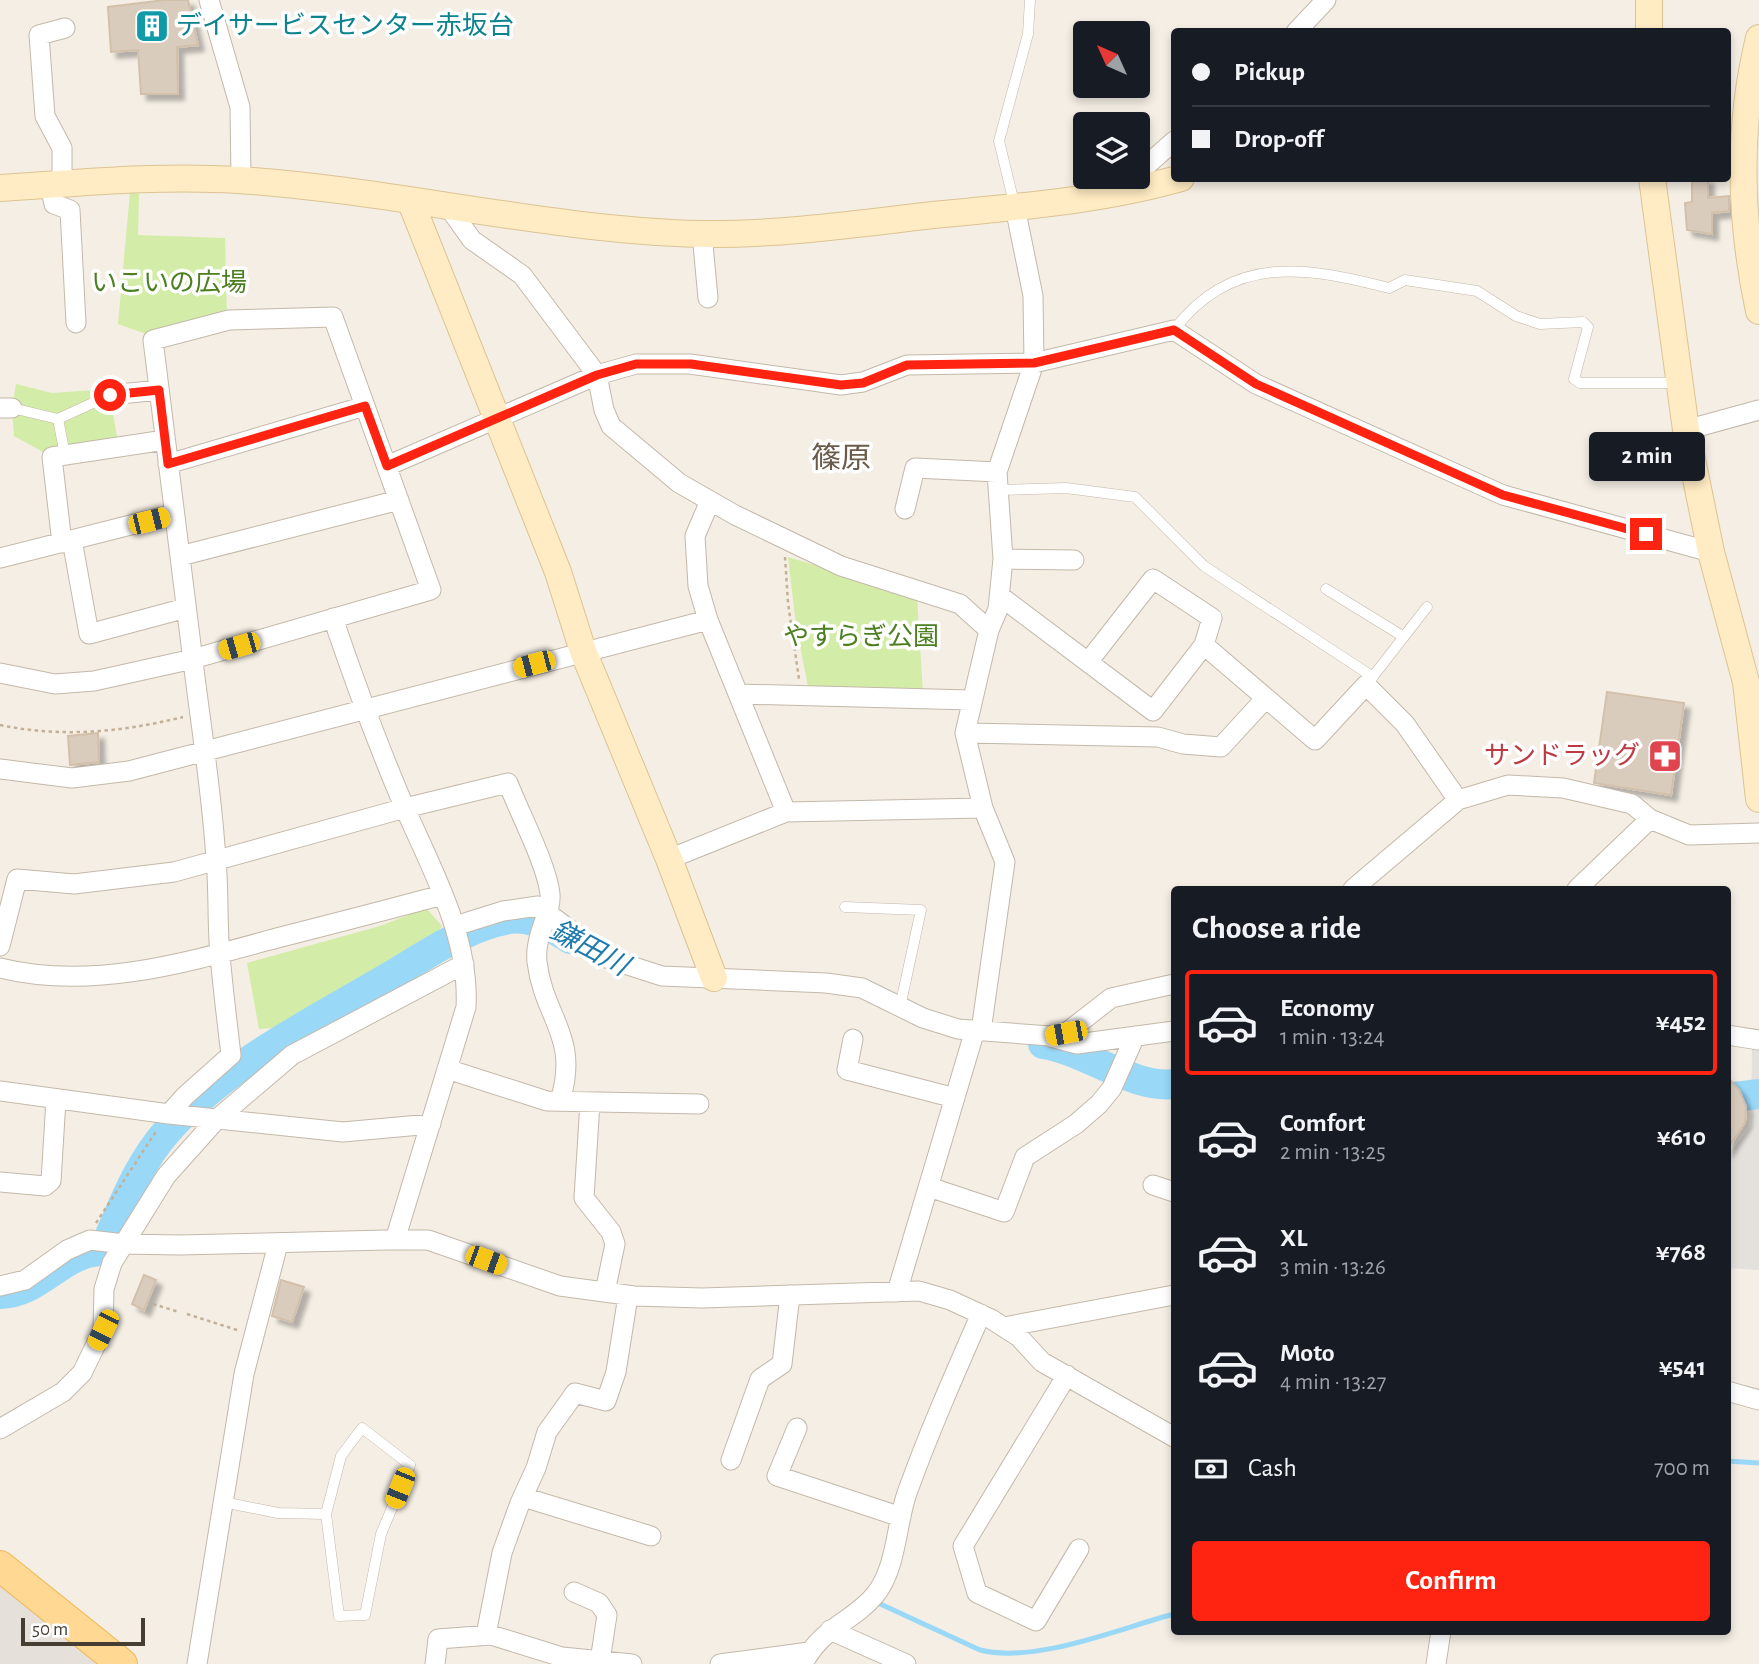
<!DOCTYPE html>
<html lang="en">
<head>
<meta charset="utf-8">
<style>
	:root { --surface:#171b24; --page:#20242c; --text:#f1f3f6; --muted:#9ea1a6; --line:#363941; --accent:#ff2411 }
	body { margin:0; font-family:"Alegreya Sans","Noto Sans JP",sans-serif; background:var(--page); color:var(--text); height:100vh; display:flex; flex-direction:column; font-size:26px; white-space:nowrap }
	* { box-sizing:border-box; margin:0 }
	p { font-size:23px; color:var(--muted) }
	.icon { flex:none; width:38px; height:38px; fill:none; stroke:currentColor; stroke-width:2; stroke-linecap:round; stroke-linejoin:round }
	.map { position:relative; flex:1; overflow:hidden }
	.sheet { position:absolute; left:1171px; top:886px; width:560px; height:749px; display:flex; flex-direction:column; background:var(--surface); border-radius:7px; box-shadow:0 4px 10px #0003 }
	.sheet>* { flex:none }
	.banner { position:absolute; left:1171px; top:28px; width:560px; height:154px; border-radius:7px; box-shadow:0 4px 10px #0003; display:grid; align-content:center; height:154px; padding:0 21px; background:var(--surface) }
	.needle { width:46px; rotate:315deg }
	.tools { position:absolute; left:1073px; top:21px; display:grid; gap:14px }
	.tools a { display:grid; place-items:center; width:77px; height:77px; border-radius:7px; background:var(--surface); box-shadow:0 4px 10px #0003; font-size:35px }
	.scale { position:absolute; left:21px; bottom:18px; width:124px; box-sizing:border-box; padding-left:7px; border:4px solid #473e33; border-top:0; font-size:19px; line-height:24px; white-space:nowrap; color:#473e33; -webkit-text-stroke:5px #fff; paint-order:stroke }
	.end { position:absolute; width:32px; height:32px; margin:-16px; border:9px solid #ff2411; background:#fff; box-shadow:0 0 0 4px #fff }
	.from { border-radius:50% }
	.bubble { position:absolute; height:49px; border-radius:7px; background:var(--surface); box-shadow:0 4px 10px #0003; font-size:23px; font-weight:600; line-height:49px; text-align:center }
	.car { position:absolute; width:21px; height:42px; margin:-21px -10px; border-radius:9px; box-shadow:0 0 5px 2px #0007; background:linear-gradient(#f5c518 24%,#345 0 40%,#f5c518 0 76%,#345 0 86%,#f5c518 0) }
	.banner b { display:flex; align-items:center; gap:24px; height:66px; font-size:26px }
	.banner b+b { border-top:2px solid var(--line) }
	.banner i { width:18px; height:18px; background:var(--text) }
	ul { padding:0; list-style:none }
	li { display:flex; align-items:center; gap:21px; height:105px; margin:0 14px 10px; padding:0 7px; border:4px solid transparent; border-radius:7px }
	li div { flex:1 }
	li b { display:block; font-size:26px }
	li em { font-style:normal; font-weight:600 }
	li.active { border-color:var(--accent) }
	li>.icon { width:63px; height:63px; stroke-width:1.5 }
	h2 { padding:0 21px; font-size:32px; line-height:84px }
	.pay { display:flex; align-items:center; gap:18px; height:77px; padding:0 21px; font-size:26px }
	.pay p { margin-inline-start:auto }
	.button { display:flex; gap:14px; margin-top:auto; padding:14px 21px }
	.button a { flex:1; height:80px; border-radius:7px; background:var(--accent); color:#fff; font-size:28px; font-weight:600; line-height:80px; text-align:center }
	.map>svg:first-child { display:block }
</style>
</head>
<body>
<div class="map">
<svg width="1759" height="1664" viewBox="0 0 1759 1664">
	<defs>
		<filter id="shadow"><feDropShadow dx="6" dy="6" stdDeviation="2" flood-color="#0004"/></filter>
	</defs>
	<rect width="100%" height="100%" fill="#f4eee4"/>
	<!-- industrial -->
	<path fill="#e6e0da" d="M0 1577 113 1664H0Z"/>
	<!-- green -->
	<path fill="#d3eda8" d="M130 192 139 194 138 235 225 238 227 317 152 336 118 324Z
		M16 384 52 393 109 389 118 443 52 457 14 436 12 408Z
		M788 557 917 596 923 694 809 692 796 625Z
		M426 908 442 926 429 944 273 1028 259 1029 247 963 380 926Z"/>
	<!-- parking -->
	<path fill="#e4e1dd" d="M1752 1043 1759 1044V1270L1727 1268V1173L1732 1150 1751 1127Z"/>
	<g fill="none" stroke-linecap="round" stroke-linejoin="round">
		<!-- stream -->
		<path stroke="#9ad8f8" stroke-width="5" d="M1727 1461 1759 1463
			M876 1602 980 1650C1036 1664 1120 1628 1174 1614"/>
		<!-- river -->
		<path stroke="#9ad8f8" stroke-width="30" d="M1043 1044C1088 1051 1132 1089 1174 1084
			M1727 1098 1759 1094
			M110 1235C126 1197 141 1160 169 1129 228 1064 307 1025 382 981 421 959 465 926 510 919 530 916 554 928 570 939
			M0 1294C40 1293 60 1254 99 1251"/>
	</g>
	<!-- building -->
	<path fill="#daccbc" stroke="#d3c0ab" stroke-width="2" filter="url(#shadow)" d="M165 0H188L198 45 177 47 178 94H141L138 50 111 52 108 7Z
		M1692 178H1708V198L1729 196V211L1712 213V234L1687 230 1685 203 1692 202Z
		M1607 692 1684 703 1671 795 1594 783Z
		M98 733 99 762 70 765 68 736Z
		M1727 1077 1739 1090 1746 1107 1745 1122 1727 1150Z
		M144 1275 156 1280 144 1310 132 1304Z
		M281 1280 304 1287 292 1322 272 1316Z"/>
	<g fill="none" stroke-linecap="round" stroke-linejoin="round">
		<!-- lane casing -->
		<g stroke="#c4b8a9" stroke-width="11">
			<path id="lane" d="M1015 207 999 141 1028 34 1030 0
				M1174 330C1232 253 1307 267 1389 288L1405 280 1477 291 1516 316 1540 324 1583 322 1588 327 1574 379 1580 383H1677
				M12 408 58 419 110 395
				M58 419 65 455
				M999 490 1066 488 1135 497 1204 566 1373 677
				M1326 589 1404 637
				M1371 679 1427 607
				M845 907 921 910 900 1007
				M223 1502 278 1513 326 1514 339 1616 365 1615 381 1534 410 1465 362 1428 341 1456 326 1514"/>
		</g>
		<!-- street casing -->
		<g stroke="#c4b8a9" stroke-width="21">
			<path id="street" d="M209 0 240 107 241 180
				M1296 32 1326 0
				M1138 173 1174 141
				M62 184V148L45 116 39 35 65 28
				M50 185 54 204 70 210 76 323
				M447 205 472 240 522 275 597 375 604 410 611 426 679 483 735 515 841 566 960 604 989 630 965 733 983 808 1005 862 981 1031
				M702 234 708 298
				M110 395 159 390
				M0 408H12
				M1686 430 1759 410
				M168 464 365 406
				M387 466 597 375 636 364H690L841 385 863 382 907 365 1034 363 1174 330 1256 384 1503 495 1711 552
				M710 501 695 536 698 586 708 620 786 812
				M905 509 915 468 997 472
				M72 540 89 634 186 608
				M62 543 52 457 165 440
				M180 556 399 500
				M0 558 174 514
				M1003 559 1074 560
				M1000 596 1153 711 1204 645 1266 698
				M333 618C354 680 376 740 401 799 429 865 470 934 466 1007L395 1240
				M989 630 998 609 1003 559 997 472 1034 363 1033 296 1015 207
				M1088 662 1153 579 1212 618 1204 645
				M0 673 55 684 94 681 193 659 431 590 333 317 229 320 153 340C166 447 179 554 193 661 201 727 212 793 216 860 219 892 217 924 220 955 223 989 227 1022 231 1055L185 1096 169 1114
				M738 694 971 700
				M965 733 1158 737 1183 744 1221 747 1266 698 1315 740 1366 685 1405 724 1458 800
				M0 769 72 778 129 771 708 620
				M669 859 786 812 983 808
				M1353 889 1458 800 1508 785 1563 788 1632 804 1650 819 1689 835 1759 833
				M1577 889 1650 819
				M455 926 503 911 538 906 609 959 662 976 826 983 862 988 923 1018 958 1029 1050 1036 1066 1033 1111 998 1174 984
				M0 946 17 879 74 884 174 872 405 808 508 783C519 812 547 865 550 894 552 913 534 935 537 962 544 1019 580 1036 560 1101
				M0 968C92 991 189 962 277 938 332 924 387 910 442 895
				M1727 1035 1759 1040
				M1051 1037 1077 1044 1174 1031
				M853 1039 847 1070 955 1098
				M447 1069 547 1101 699 1104
				M0 1091 169 1114 343 1132 431 1124
				M590 1102 584 1198 611 1232 615 1244 605 1292
				M0 1182 45 1186 51 1181 56 1100
				M1153 1185 1174 1192
				M929 1187 1004 1212 1025 1157 1076 1124 1099 1104 1112 1088 1135 1036
				M0 1286 25 1280 67 1250 90 1240 124 1244 179 1245 386 1240H428L560 1286 634 1296 702 1298 919 1291 950 1300 991 1319 1019 1337 1042 1362 1174 1437
				M897 1292 975 1030
				M1004 1327 1174 1295
				M1067 1375 963 1546 977 1593 1036 1621 1079 1549
				M1727 1391 1759 1400
				M797 1428 777 1476 901 1517
				M0 1429 63 1392 82 1373 103 1330 104 1289 112 1263 166 1176 217 1119 292 1055 464 964
				M731 1460 760 1379 782 1364 790 1295
				M523 1497 651 1536
				M574 1592 599 1603 607 1615 600 1661
				M830 1630 906 1664
				M486 1635 502 1553 520 1503 536 1468 547 1432 575 1393 606 1401 616 1372 628 1296
				M197 1664 244 1374 278 1244
				M435 1664 438 1639 491 1635 562 1657 632 1664
				M720 1664 809 1652
				M803 1664C822 1626 852 1623 875 1595 897 1568 896 1524 907 1493 929 1432 955 1373 981 1314
				M1436 1664 1441 1631"/>
		</g>
		<!-- secondary casing -->
		<g stroke="#dcc391" stroke-width="28">
			<path id="secondary" d="M1649 0V32
				M1759 38C1737 128 1740 222 1759 311
				M1652 178 1686 430 1711 552 1746 682 1759 799
				M0 188C79 183 159 175 238 180 393 190 546 230 701 234 778 235 856 224 933 215 1016 207 1100 201 1181 178
				M410 200 558 572 583 651 669 859 714 978"/>
		</g>
		<!-- primary casing -->
		<g stroke="#f0b756" stroke-width="32">
			<path id="primary" d="M0 1566 122 1664"/>
		</g>
		<!-- path -->
		<path stroke="#c4b096" stroke-width="2.5" stroke-dasharray="3.5 3.5" stroke-linecap="butt" d="M785 557 788 603 799 679
			M0 725C62 738 123 732 183 717
			M96 1223 157 1130
			M153 1304 179 1312
			M187 1314 237 1330"/>
		<!-- lane -->
		<use href="#lane" stroke="#fff" stroke-width="10"/>
		<!-- street -->
		<use href="#street" stroke="#fff" stroke-width="19"/>
		<!-- secondary -->
		<use href="#secondary" stroke="#ffecc4" stroke-width="26"/>
		<!-- primary -->
		<use href="#primary" stroke="#ffd893" stroke-width="30"/>
	</g>
	<g fill="none" stroke-linecap="round" stroke-linejoin="round">
		<!-- route -->
		<path stroke="#ff2411" stroke-width="9" d="M110 395 159 390 168 464 365 406 387 466 597 375 636 364H691L841 385 863 383 907 365 1034 363 1174 330 1256 384 1503 495 1646 534"/>
	</g>
	<!-- icons -->
	<defs>
		<g id="building-square" transform="scale(1.75)"><rect x="-9" y="-9" width="18" height="18" rx="4" fill="#0f9aa8" stroke="#fff"/><path d="M-4-6H4V6H1V3H-1V6H-4ZM-2.5-4.3h1.7v1.8h-1.7ZM.8-4.3h1.7v1.8H.8ZM-2.5-1h1.7V.8h-1.7ZM.8-1h1.7V.8H.8Z" fill="#fff"/></g>
		<g id="pharmacy-square" transform="scale(1.75)"><rect x="-9" y="-9" width="18" height="18" rx="4" fill="#e0444e" stroke="#fff"/><path d="M-2-6h4v4h4v4h-4v4h-4v-4h-4v-4h4Z" fill="#fff"/></g>
	</defs>
	<g fill-rule="evenodd">
		<use href="#building-square" x="152" y="26"/>
		<use href="#pharmacy-square" x="1665" y="756"/>
	</g>
	<g text-anchor="middle" dominant-baseline="central" stroke-width="7" stroke-linejoin="round" paint-order="stroke">
		<!-- culture labels -->
		<g font-size="26" fill="#0d838f" stroke="#fff" text-anchor="start">
			<text x="176" y="26">デイサービスセンター赤坂台</text>
		</g>
		<!-- park labels -->
		<g font-size="26" fill="#4b7f20" stroke="#fff">
			<text x="169" y="283">いこいの広場</text>
			<text x="861" y="637">やすらぎ公園</text>
		</g>
		<!-- health labels -->
		<g font-size="26" fill="#be3a42" stroke="#fff" text-anchor="end">
			<text x="1640" y="756">サンドラッグ</text>
		</g>
		<!-- water labels -->
		<g font-size="28" font-style="italic" fill="#1f7bae" stroke="#fff">
			<text transform="translate(589 949) rotate(28)">鎌田川</text>
		</g>
		<!-- quarter labels -->
		<g font-size="30" fill="#6b5b49" stroke="#fff">
			<text x="841" y="459">篠原</text>
		</g>
	</g>
</svg>
<div class="tools">
<a><svg class="needle" viewBox="-14 -14 28 28"><path d="M0-13l5 13h-10z" fill="#e53935"/><path d="M0 13l5-13h-10z" fill="#9ea1a6"/></svg></a>
<a><svg class="icon" aria-label="layers" viewBox="0 0 24 24"><path d="M12 4l9 5-9 5-9-5zM3 14l9 5 9-5"/></svg></a>
</div>
<div class="scale">50 m</div>
<i class="end from" style="left:110px;top:395px"></i>
<i class="end" style="left:1646px;top:534px"></i>
<div class="bubble" style="left:1589px;top:432px;width:116px">2 min</div>
<i class="car" style="left:149px;top:521px;rotate:76deg"></i>
<i class="car" style="left:239px;top:646px;rotate:254deg"></i>
<i class="car" style="left:534px;top:664px;rotate:255deg"></i>
<i class="car" style="left:1066px;top:1033px;rotate:259deg"></i>
<i class="car" style="left:486px;top:1260px;rotate:110deg"></i>
<i class="car" style="left:103px;top:1330px;rotate:206deg"></i>
<i class="car" style="left:400px;top:1488px;rotate:202deg"></i>
<div class="banner">
<b><i class="from"></i>Pickup</b>
<b><i></i>Drop-off</b>
</div>
<section class="sheet">
<h2>Choose a ride</h2>
<ul>
<li class="active"><svg class="icon" aria-label="car" viewBox="0 0 24 24"><path d="M5 17H2v-5l4-1 3-4h7l3 4 3 1v5h-3M9 17h6M6 11h13"/><circle cx="7" cy="17" r="2"/><circle cx="17" cy="17" r="2"/></svg><div><b>Economy</b><p>1 min · 13:24</p></div><em>¥452</em></li>
<li><svg class="icon" aria-label="car" viewBox="0 0 24 24"><path d="M5 17H2v-5l4-1 3-4h7l3 4 3 1v5h-3M9 17h6M6 11h13"/><circle cx="7" cy="17" r="2"/><circle cx="17" cy="17" r="2"/></svg><div><b>Comfort</b><p>2 min · 13:25</p></div><em>¥610</em></li>
<li><svg class="icon" aria-label="car" viewBox="0 0 24 24"><path d="M5 17H2v-5l4-1 3-4h7l3 4 3 1v5h-3M9 17h6M6 11h13"/><circle cx="7" cy="17" r="2"/><circle cx="17" cy="17" r="2"/></svg><div><b>XL</b><p>3 min · 13:26</p></div><em>¥768</em></li>
<li><svg class="icon" aria-label="car" viewBox="0 0 24 24"><path d="M5 17H2v-5l4-1 3-4h7l3 4 3 1v5h-3M9 17h6M6 11h13"/><circle cx="7" cy="17" r="2"/><circle cx="17" cy="17" r="2"/></svg><div><b>Moto</b><p>4 min · 13:27</p></div><em>¥541</em></li>
</ul>
<div class="pay"><svg class="icon" aria-label="cash" viewBox="0 0 24 24"><path d="M3 7h18v10H3z"/><circle cx="12" cy="12" r="2"/></svg>Cash<p>700 m</p></div>
<div class="button"><a>Confirm</a></div>
</section>
</div>
</body>
</html>
